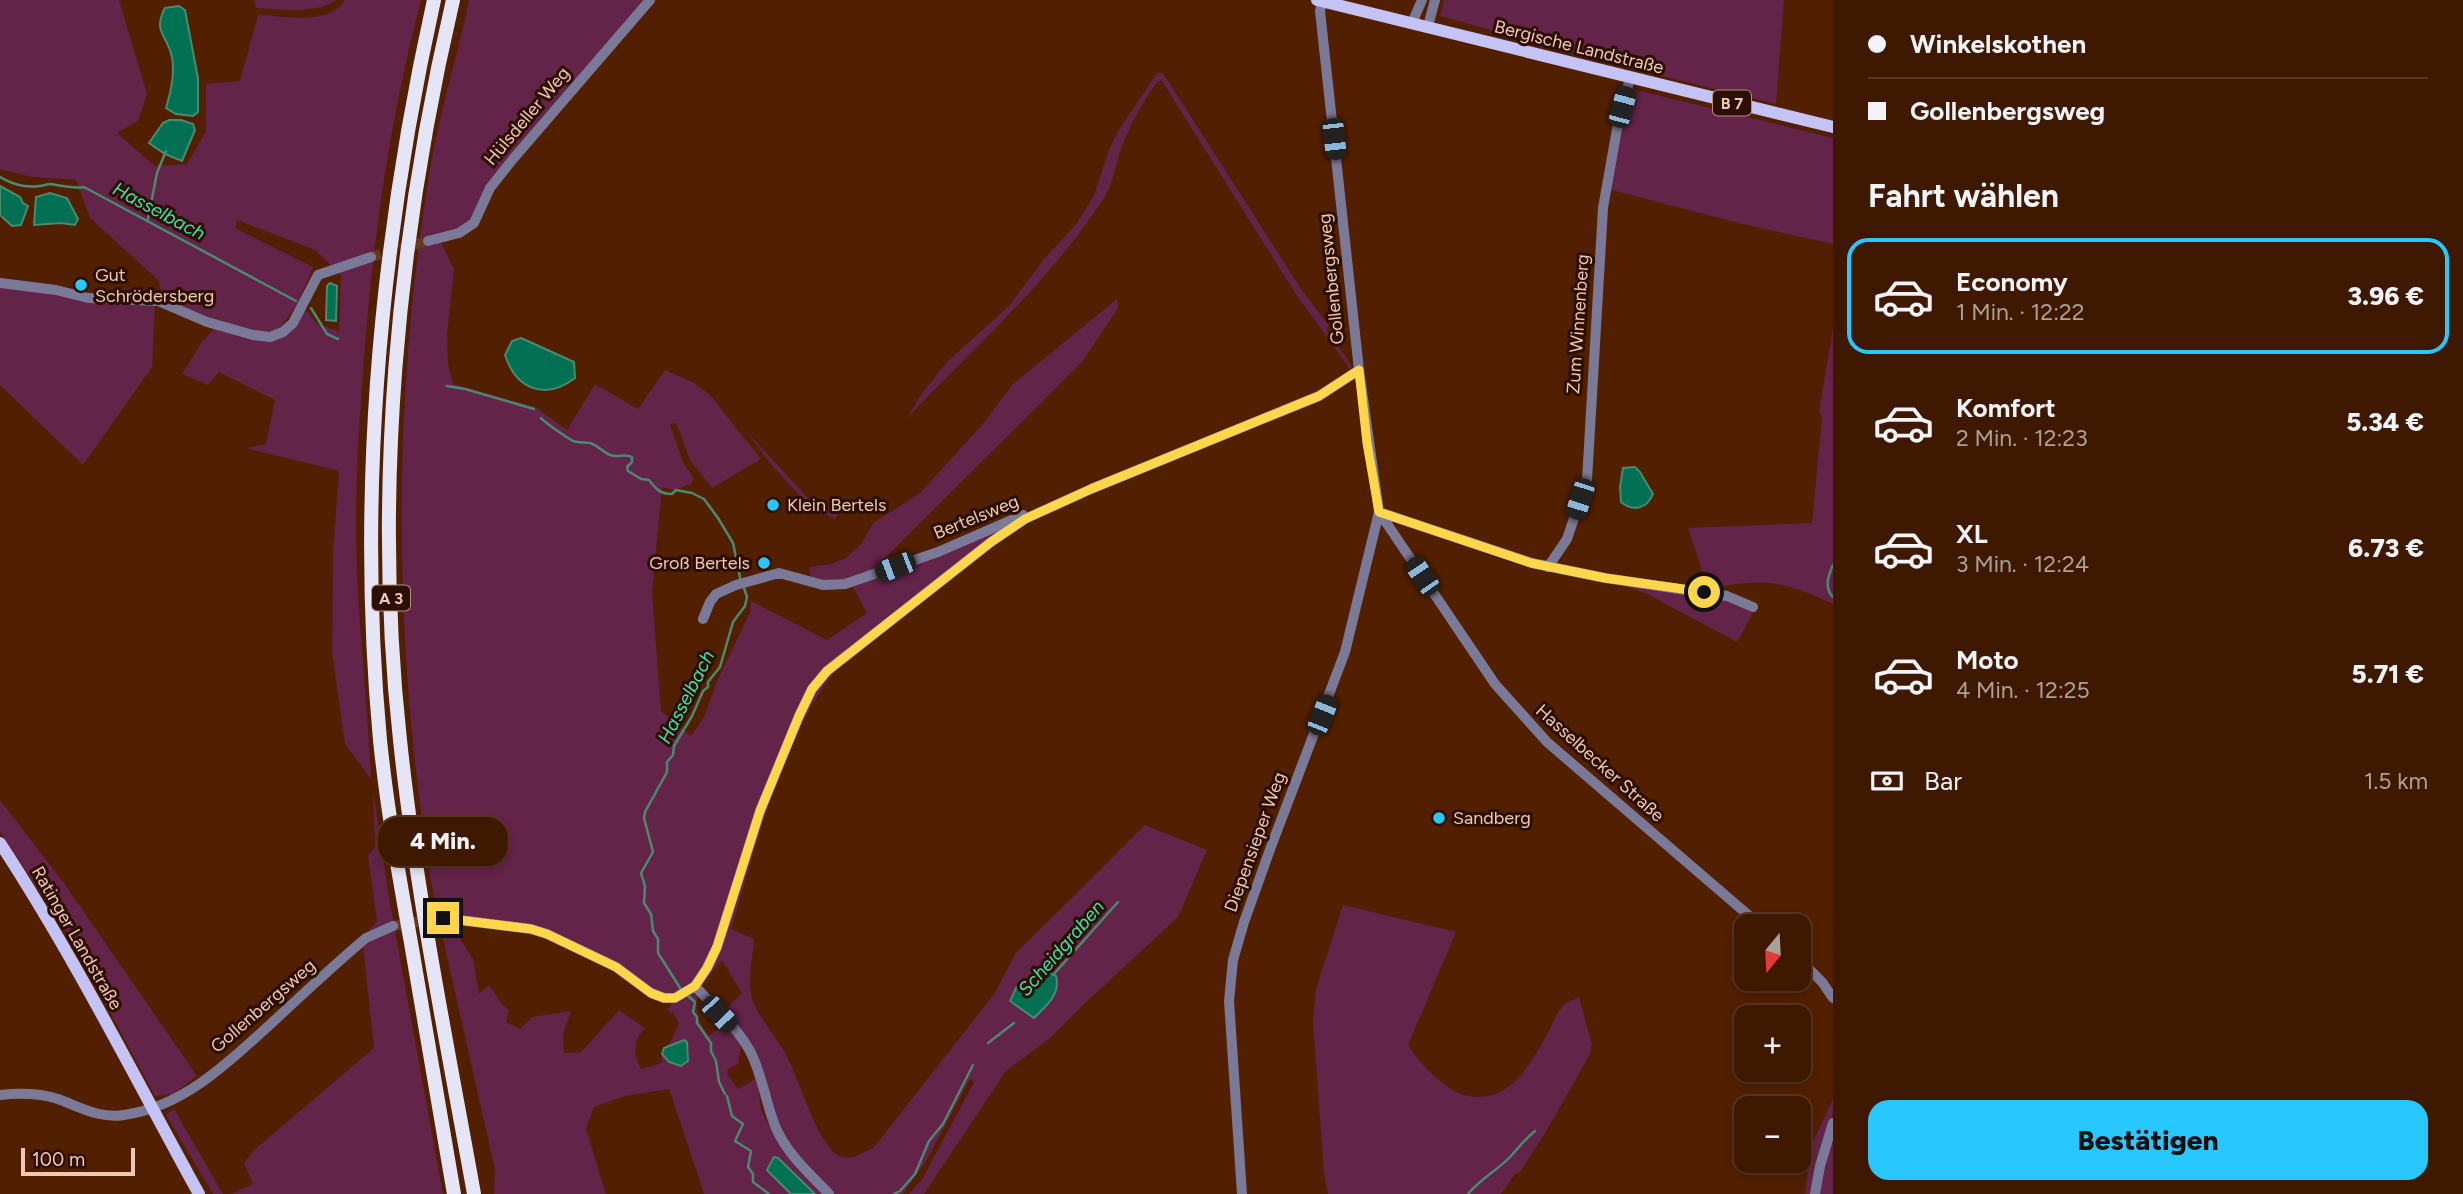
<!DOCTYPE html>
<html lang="de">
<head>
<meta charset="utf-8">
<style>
	:root { --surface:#3e1800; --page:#49250f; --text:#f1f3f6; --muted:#ada099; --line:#573722; --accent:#28c8ff }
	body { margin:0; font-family:Figtree,sans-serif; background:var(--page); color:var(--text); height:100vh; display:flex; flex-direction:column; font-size:26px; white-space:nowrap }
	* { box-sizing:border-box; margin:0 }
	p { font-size:23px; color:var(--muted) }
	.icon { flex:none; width:38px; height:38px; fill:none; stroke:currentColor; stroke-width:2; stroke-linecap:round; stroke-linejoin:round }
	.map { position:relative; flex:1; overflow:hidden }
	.panel { display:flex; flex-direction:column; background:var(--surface); width:630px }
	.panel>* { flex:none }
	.guide { display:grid; align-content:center; height:154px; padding:0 35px; background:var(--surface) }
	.needle { width:46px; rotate:198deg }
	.fabs { position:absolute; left:1734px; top:914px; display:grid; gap:14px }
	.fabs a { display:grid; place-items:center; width:77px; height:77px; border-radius:14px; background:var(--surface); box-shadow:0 4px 10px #0003,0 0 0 2px var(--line); font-size:35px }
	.scale { position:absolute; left:21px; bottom:18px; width:114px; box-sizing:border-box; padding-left:7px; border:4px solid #f0c8b4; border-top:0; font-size:19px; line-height:24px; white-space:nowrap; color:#f0c8b4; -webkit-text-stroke:5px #2c0f02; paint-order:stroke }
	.end { position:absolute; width:32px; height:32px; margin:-16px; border:9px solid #ffd54a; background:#111; box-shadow:0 0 0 4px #111 }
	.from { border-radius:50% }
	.bubble { position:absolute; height:49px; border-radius:21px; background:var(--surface); box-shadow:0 4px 10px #0003,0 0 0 2px var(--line); font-size:23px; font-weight:800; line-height:49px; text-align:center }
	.car { position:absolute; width:21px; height:42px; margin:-21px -10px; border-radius:9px; box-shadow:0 0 5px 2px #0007; background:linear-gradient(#222 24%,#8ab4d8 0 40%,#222 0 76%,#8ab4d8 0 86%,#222 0) }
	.guide b { display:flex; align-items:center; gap:24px; height:66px; font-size:26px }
	.guide b+b { border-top:2px solid var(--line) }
	.guide i { width:18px; height:18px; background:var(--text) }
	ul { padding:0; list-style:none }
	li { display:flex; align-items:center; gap:21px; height:116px; margin:0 14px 10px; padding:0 21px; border:4px solid transparent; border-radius:21px }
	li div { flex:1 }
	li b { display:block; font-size:26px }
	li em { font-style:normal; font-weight:800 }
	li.on { border-color:var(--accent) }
	li>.icon { width:63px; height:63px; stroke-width:1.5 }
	h2 { padding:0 35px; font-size:32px; line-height:84px }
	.pay { display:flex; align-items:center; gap:18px; height:77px; padding:0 35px; font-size:26px }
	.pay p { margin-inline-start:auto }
	.action { display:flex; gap:14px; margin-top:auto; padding:14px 35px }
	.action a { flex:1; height:80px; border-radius:21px; background:var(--accent); color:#111; font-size:28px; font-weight:800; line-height:80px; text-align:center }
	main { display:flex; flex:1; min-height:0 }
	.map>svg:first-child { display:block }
</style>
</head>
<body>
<main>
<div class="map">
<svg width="1833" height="1194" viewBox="0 0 1833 1194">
	<rect width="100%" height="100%" fill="#522000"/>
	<!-- green -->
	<path fill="#642348" d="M0 0H119L147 94 138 121 117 133 155 166 187 164 206 131V84L240 81 258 15C284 16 328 26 345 0H421C389 122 372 246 363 371 358 438 354 506 357 572 360 641 368 710 371 779L345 744 332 652 333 552 339 471 246 448 266 444 275 400 219 372 208 385 182 374 202 342 215 328 266 341 307 311 317 324 339 331 341 275 315 250 237 220 235 228 313 267 297 305 278 330 260 333 236 328 164 301 158 280 90 218 76 180 32 177 0 169Z
		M254 0H337C312 15 284 9 256 8Z
		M469 0H646L590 63 470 222 440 241 454 269 447 335 448 364 453 384 535 407 567 430 595 384 638 409 665 370 694 383 710 395 761 459 712 488 691 462 676 423 670 424 683 462 694 479 691 484 674 490 662 487 652 593 661 711 691 736 704 717 717 681 750 613 751 601 827 640 867 613 852 585 1011 521 901 609 806 697 714 950C701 972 692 993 664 994L546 929 437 916C393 668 389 413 431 164 440 109 458 55 469 0Z
		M1444 0H1784L1776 104 1622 66 1440 16Z
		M1157 73H1163L1301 289 1329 326 1326 329 1352 366 1350 369 1297 296 1162 81H1158C1143 101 1131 123 1122 146 1115 165 1114 184 1102 201 1048 283 973 349 906 419L923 392 948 361 1009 306 1044 259 1077 223 1094 195 1109 150 1117 133Z
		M1632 89 1833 138V244L1742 224 1608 189Z
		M0 285 155 304 152 367 83 465 0 385Z
		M1117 299 1118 308 1082 362 877 566 882 569 835 583 812 580 809 567 830 564 846 558 862 543 873 523 919 494 982 425 1013 384Z
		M1833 328V604C1782 580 1763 578 1708 589L1688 528 1812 523 1822 416 1819 411Z
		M745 430 820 511 842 499 845 502 835 519 823 513 816 514 769 462Z
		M1612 581 1704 592 1755 609 1737 642 1647 594Z
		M844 662C785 723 756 848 731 929L754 939C753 957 747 981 752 998 759 1020 781 1041 790 1063 800 1083 818 1142 836 1154 849 1163 864 1153 875 1146L994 994 1016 953 1145 825 1207 850 1178 917 1081 1007 1050 1038 1006 1071 924 1194H909L923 1178 974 1082 970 1079 926 1161 903 1194H834L785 1140 735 1020 725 1010 742 993 722 960 712 972 708 971 761 812 806 705 829 671Z
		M373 789 389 898 443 1194H231L253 1184 244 1163 254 1150 374 1048 363 946 374 939 369 930 377 921 368 856 375 847Z
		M0 800 64 883 197 1076 173 1094 155 1096 70 937 0 832Z
		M1343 905 1456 932 1408 1045C1418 1062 1448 1093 1468 1096 1513 1104 1532 1060 1551 1027 1554 1020 1559 1009 1565 1004 1569 1001 1575 999 1579 997L1592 1045 1588 1058 1544 1135 1520 1172 1515 1174 1501 1194H1328L1324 1173 1313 1022 1316 989Z
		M439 921 449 922 473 959 479 994 489 985 501 1003 509 1010 506 1022 520 1029 532 1017 571 1011 563 1034 564 1053 581 1052 619 1010 645 1028C633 1040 633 1055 641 1069L662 1063V1051L670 1043 679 1023 673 1013 667 1010 673 1002 699 989C693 1008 697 1021 709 1036L726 1023 741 1046 738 1064 728 1069 727 1074 738 1089 757 1078 761 1110 776 1139 826 1194H815L778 1158 774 1157 767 1170 791 1194H704L669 1089 625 1096 594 1107 586 1129 606 1194H494L495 1170Z
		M1833 1099V1113L1825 1142 1833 1144V1194H1805L1811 1146Z
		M174 1109 223 1194H213L166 1115Z"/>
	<!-- water -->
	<path fill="#027053" stroke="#498a70" stroke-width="2" d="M179 6 185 10 198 78V112L193 116 176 114 166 108C171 91 175 74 172 57 168 36 152 32 165 8Z
		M169 120H181L193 124 195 130 182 161 165 154 149 143 163 123Z
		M0 186 20 197 23 203 28 206 21 225 12 226 0 215Z
		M50 193 67 198 78 219 75 225 61 223 34 225 36 197Z
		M330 283 337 286 336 321 326 320 327 286Z
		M521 338 574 362 575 378C545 401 516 389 505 355L512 341Z
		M1635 467 1640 472 1653 494C1647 509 1633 512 1621 502L1620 487 1623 468Z
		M1039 970H1046L1056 976C1061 994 1046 1006 1034 1018L1010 1001 1016 988Z
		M684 1040 687 1042 688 1061 681 1066 669 1062 662 1054 664 1048Z
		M774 1157 778 1158 815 1194H791L767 1170Z"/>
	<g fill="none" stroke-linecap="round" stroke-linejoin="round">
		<!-- stream -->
		<path stroke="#498a70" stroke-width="2.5" d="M0 177C12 184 26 188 39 186 44 186 46 184 51 184 62 186 73 189 84 187L296 301
			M148 219 157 173 166 151
			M311 308 327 334 338 339
			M447 386 465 389 534 409
			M541 418C544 422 569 439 573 441 579 443 585 442 590 443 597 445 603 452 610 455 618 458 624 453 632 457V462L627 467 628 471 641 479 649 480C656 489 660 494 672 494L676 490 692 493 704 499 718 518 733 543 741 582
			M1833 565C1828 576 1824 588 1833 597
			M1053 975 1118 902
			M682 991 658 953V939L653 931 651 914 644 903 645 886 641 873 653 852 644 818 645 812 667 772V762L673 755 674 746 692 716 703 691 708 687V682L720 667 733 622 745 606 747 597 744 588
			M687 995 695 1002 693 1012 697 1017V1023L711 1043V1051L716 1061 719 1082 725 1094
			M988 1043 1014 1023
			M727 1096 732 1116 743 1124 735 1141 751 1151 748 1167 753 1174V1182L769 1194
			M894 1194 900 1191 915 1174 929 1141 943 1124 973 1065
			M1468 1194C1480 1179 1498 1170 1511 1156 1520 1146 1525 1139 1535 1131"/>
		<!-- minor-tunnel -->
		<path stroke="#6a391b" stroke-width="10" stroke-dasharray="10 5" stroke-linecap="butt" d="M371 257 428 241
			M393 926 443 918"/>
		<!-- minor -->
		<path stroke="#7b7998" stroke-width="10" d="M1412 23 1422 0
			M1428 26 1435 0
			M428 241 459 233 474 223 490 188 513 159 650 0
			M0 283 56 290 88 298 158 301 207 322 253 335 270 337 283 332 293 323 318 275 371 257
			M1359 370 1379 512 1495 684 1547 742 1761 926
			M1379 512 1532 563 1605 578 1727 596 1753 607
			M1548 567 1567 539 1587 480 1603 208 1617 129 1630 78
			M703 619 710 602 716 594 736 585 779 573 823 585 845 584 938 552 1023 515
			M443 918 531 929 547 934 616 967 651 993 664 998H675L695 986 707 968 717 947 760 811 799 716 812 689 827 671 991 542 1025 519 1091 489 1319 396 1359 370 1320 11 1322 1
			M1799 959 1822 982 1833 998
			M695 986C713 1006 737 1027 750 1051 763 1076 765 1102 776 1128 787 1154 810 1174 829 1194
			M0 1095C19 1093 39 1093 58 1099 80 1107 100 1119 124 1115 185 1107 232 1059 275 1020 305 992 335 964 366 938L393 926
			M1242 1194 1229 1001 1233 960 1244 922 1272 844 1345 652 1379 512
			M1815 1194 1820 1166 1833 1123"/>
		<!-- major -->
		<path stroke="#c5c2f6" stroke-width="12" d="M1317 0 1833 127
			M0 843C74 956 134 1076 199 1194"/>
		<!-- highway -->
		<path stroke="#e5e5f5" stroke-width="14" d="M434 0C380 243 357 492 380 740 387 808 399 876 411 943 425 1027 440 1110 454 1194
			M453 0C397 240 373 494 400 740 416 892 447 1043 474 1194"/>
	</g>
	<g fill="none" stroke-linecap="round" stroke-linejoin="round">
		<!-- route -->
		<path stroke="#ffd54a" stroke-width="9" d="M443 918 531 929 547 934 616 967 651 993 664 998H675L695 986 707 968 717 947 760 811 799 716 812 689 827 671 991 542 1025 519 1091 489 1319 396 1359 370 1367 443 1379 512 1531 563 1605 578 1704 592"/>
	</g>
	<!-- markers -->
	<g fill="#28c8ff" stroke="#2c0f02" stroke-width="2.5">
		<circle cx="81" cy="285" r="7"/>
		<circle cx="773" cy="505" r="7"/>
		<circle cx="764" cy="563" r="7"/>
		<circle cx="1439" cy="818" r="7"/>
	</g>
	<g text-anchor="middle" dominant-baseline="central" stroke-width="6" stroke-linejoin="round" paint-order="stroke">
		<!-- shield labels -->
		<g fill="#2c0f02" stroke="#b5907f" stroke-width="2">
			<rect x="1713" y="90.5" width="38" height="25" rx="5"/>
			<rect x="372" y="585.5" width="38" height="25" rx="5"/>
		</g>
		<g font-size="16" font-weight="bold" fill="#f0c8b4">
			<text x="1732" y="103">B 7</text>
			<text x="391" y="598">A 3</text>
		</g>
		<!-- street labels -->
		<g font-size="18" fill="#f0c8b4" stroke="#2c0f02">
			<text transform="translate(1579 47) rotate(14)">Bergische Landstraße</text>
			<text transform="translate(527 116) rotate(-50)">Hülsdeller Weg</text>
			<text transform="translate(1331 279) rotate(-96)">Gollenbergsweg</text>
			<text transform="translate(1578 324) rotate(-86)">Zum Winnenberg</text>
			<text transform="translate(976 517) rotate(-22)">Bertelsweg</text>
			<text transform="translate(1600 763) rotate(42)">Hasselbecker Straße</text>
			<text transform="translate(1255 842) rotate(-70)">Diepensieper Weg</text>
			<text transform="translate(77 938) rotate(60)">Ratinger Landstraße</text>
			<text transform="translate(263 1006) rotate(-41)">Gollenbergsweg</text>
		</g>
		<!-- poi labels -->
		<g font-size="18" fill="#f0c8b4" stroke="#2c0f02" text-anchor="start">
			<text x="95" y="275">Gut<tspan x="95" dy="21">Schrödersberg</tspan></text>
			<text x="787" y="505">Klein Bertels</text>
			<text x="750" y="563" text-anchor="end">Groß Bertels</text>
			<text x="1453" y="818">Sandberg</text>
		</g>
		<!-- water labels -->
		<g font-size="19" font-style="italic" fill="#39e4b1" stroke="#2c0f02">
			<text transform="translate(159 211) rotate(28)">Hasselbach</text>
			<text transform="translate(686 697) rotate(-63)">Hasselbach</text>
			<text transform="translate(1061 948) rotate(-49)">Scheidgraben</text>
		</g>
	</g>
</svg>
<div class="fabs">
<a><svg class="needle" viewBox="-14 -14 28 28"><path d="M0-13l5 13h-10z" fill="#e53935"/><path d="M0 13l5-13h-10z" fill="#ada099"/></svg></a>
<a>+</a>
<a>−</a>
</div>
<div class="scale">100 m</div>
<i class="end from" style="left:1704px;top:592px"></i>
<i class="end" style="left:443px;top:918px"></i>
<div class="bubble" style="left:378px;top:817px;width:130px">4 Min.</div>
<i class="car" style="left:1622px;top:107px;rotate:15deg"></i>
<i class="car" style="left:1334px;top:139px;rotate:174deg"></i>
<i class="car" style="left:1580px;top:499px;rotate:198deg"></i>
<i class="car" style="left:895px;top:567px;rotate:249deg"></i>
<i class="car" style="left:1422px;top:576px;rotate:326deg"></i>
<i class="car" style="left:1322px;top:715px;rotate:22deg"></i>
<i class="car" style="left:719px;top:1014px;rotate:137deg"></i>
</div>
<section class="panel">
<div class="guide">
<b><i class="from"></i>Winkelskothen</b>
<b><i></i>Gollenbergsweg</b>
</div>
<h2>Fahrt wählen</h2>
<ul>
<li class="on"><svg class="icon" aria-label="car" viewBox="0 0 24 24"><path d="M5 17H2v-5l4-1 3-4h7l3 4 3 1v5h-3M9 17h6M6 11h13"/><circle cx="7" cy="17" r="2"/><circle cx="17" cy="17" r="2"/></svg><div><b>Economy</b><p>1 Min. · 12:22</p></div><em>3.96 €</em></li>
<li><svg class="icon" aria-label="car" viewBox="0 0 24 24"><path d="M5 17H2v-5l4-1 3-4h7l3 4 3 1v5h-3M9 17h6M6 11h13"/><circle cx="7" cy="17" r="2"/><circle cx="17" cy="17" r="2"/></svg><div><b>Komfort</b><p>2 Min. · 12:23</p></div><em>5.34 €</em></li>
<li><svg class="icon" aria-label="car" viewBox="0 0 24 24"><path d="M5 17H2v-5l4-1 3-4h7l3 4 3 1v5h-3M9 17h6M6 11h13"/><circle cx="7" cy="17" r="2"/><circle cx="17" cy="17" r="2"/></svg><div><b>XL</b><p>3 Min. · 12:24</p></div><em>6.73 €</em></li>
<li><svg class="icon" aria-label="car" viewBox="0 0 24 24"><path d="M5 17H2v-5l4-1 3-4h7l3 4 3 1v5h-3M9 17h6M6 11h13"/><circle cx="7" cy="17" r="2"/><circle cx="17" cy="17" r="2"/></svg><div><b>Moto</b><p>4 Min. · 12:25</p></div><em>5.71 €</em></li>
</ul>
<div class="pay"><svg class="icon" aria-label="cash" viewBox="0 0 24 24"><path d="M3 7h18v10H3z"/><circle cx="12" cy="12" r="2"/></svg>Bar<p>1.5 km</p></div>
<div class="action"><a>Bestätigen</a></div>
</section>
</main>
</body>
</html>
